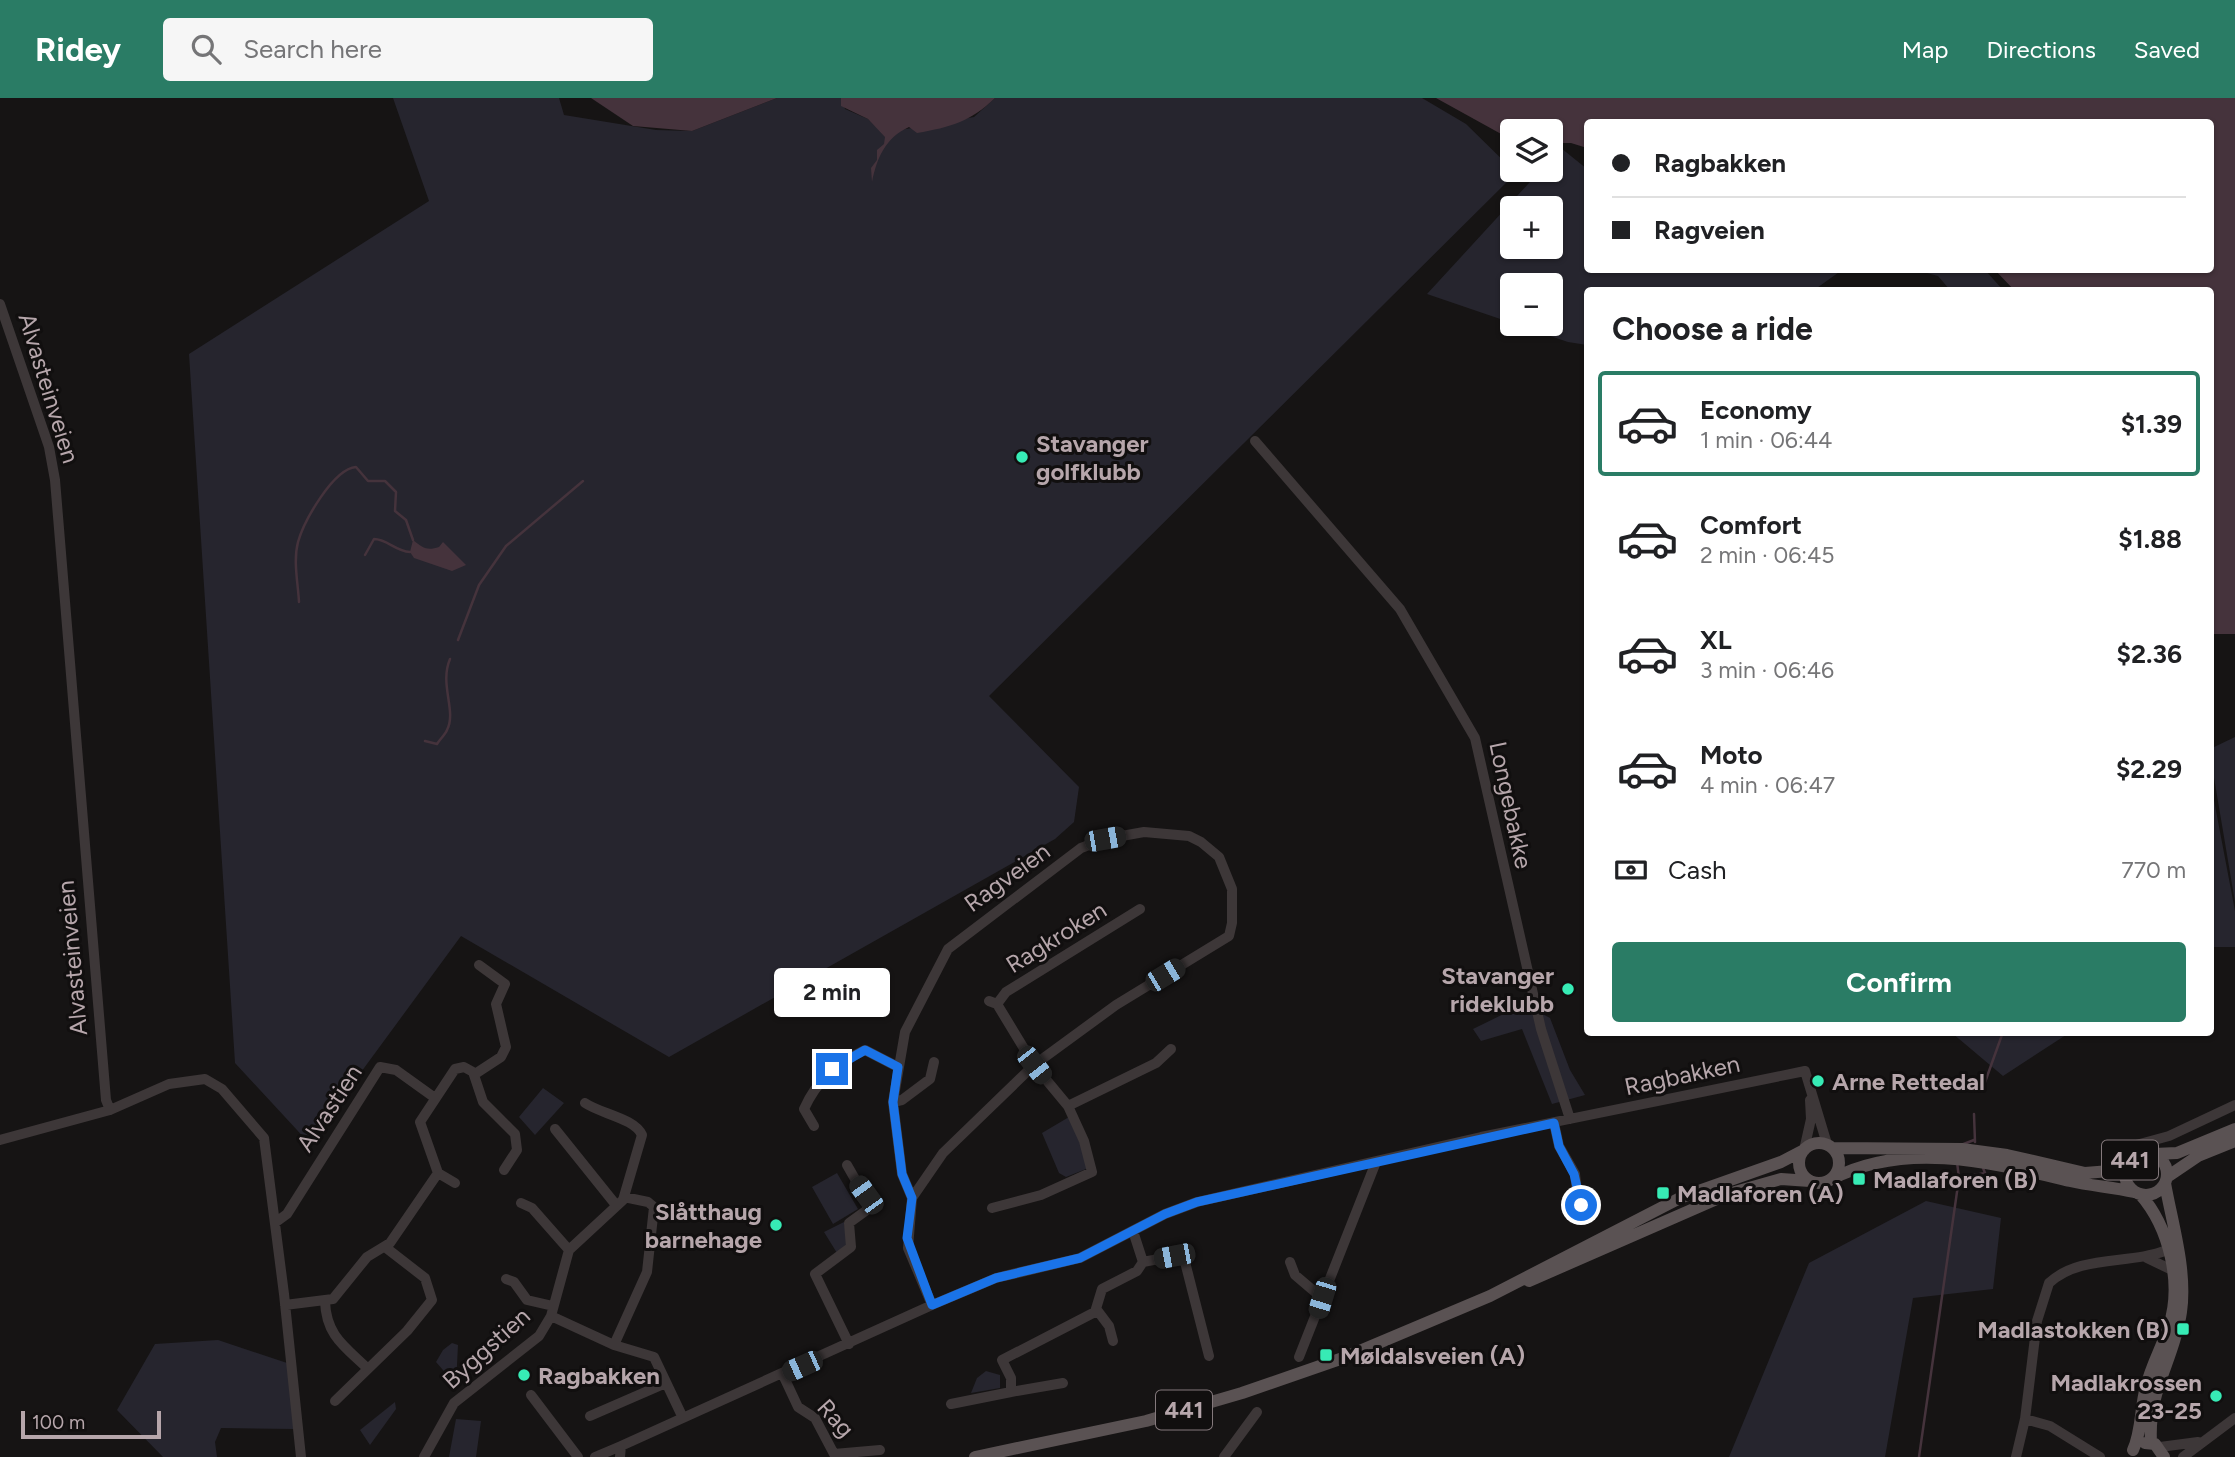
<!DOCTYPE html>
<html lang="en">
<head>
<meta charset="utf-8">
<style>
	:root { --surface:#fff; --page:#f6f6f6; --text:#202124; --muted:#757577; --line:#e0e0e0; --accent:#2a7c65 }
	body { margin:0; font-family:Figtree,sans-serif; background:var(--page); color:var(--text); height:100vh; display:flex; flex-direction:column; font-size:26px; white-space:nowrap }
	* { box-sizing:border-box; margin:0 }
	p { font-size:23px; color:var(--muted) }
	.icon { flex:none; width:38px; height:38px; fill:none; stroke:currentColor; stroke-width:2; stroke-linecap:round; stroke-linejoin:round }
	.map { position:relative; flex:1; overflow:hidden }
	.drawer { position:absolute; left:1584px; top:189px; width:630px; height:749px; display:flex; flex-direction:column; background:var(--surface); border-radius:7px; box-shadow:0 2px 5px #0004 }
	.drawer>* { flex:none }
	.banner { position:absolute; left:1584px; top:21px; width:630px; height:154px; border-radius:7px; box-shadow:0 2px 5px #0004; display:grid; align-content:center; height:154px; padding:0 28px; background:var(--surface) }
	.buttons { position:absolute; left:1500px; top:21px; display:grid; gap:14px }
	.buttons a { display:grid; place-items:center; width:63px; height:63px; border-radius:7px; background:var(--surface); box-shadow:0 2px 5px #0004; font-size:35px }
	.scale { position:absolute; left:21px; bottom:18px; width:140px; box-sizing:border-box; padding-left:7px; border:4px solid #b6a6ab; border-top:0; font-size:19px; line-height:24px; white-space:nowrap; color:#b6a6ab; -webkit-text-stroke:5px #110f0f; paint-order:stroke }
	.end { position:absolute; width:32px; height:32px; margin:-16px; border:9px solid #1a73e8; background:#fff; box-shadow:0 0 0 4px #fff }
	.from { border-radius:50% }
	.bubble { position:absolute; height:49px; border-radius:7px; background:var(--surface); box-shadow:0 2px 5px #0004; font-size:23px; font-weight:700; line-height:49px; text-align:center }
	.car { position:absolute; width:21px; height:42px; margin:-21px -10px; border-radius:9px; box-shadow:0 0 5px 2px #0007; background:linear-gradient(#222 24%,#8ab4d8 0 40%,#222 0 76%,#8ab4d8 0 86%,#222 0) }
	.banner b { display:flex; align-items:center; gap:24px; height:66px; font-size:26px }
	.banner b+b { border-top:2px solid var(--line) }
	.banner i { width:18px; height:18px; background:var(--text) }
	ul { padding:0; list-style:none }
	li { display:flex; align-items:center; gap:21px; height:105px; margin:0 14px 10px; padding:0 14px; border:4px solid transparent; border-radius:7px }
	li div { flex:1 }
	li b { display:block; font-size:26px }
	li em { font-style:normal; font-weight:700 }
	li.active { border-color:var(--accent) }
	li>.icon { width:63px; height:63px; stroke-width:1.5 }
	h2 { padding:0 28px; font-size:32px; line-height:84px }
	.pay { display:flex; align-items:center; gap:18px; height:77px; padding:0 28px; font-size:26px }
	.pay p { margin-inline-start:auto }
	.button { display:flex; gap:14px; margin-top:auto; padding:14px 28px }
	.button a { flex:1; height:80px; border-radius:7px; background:var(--accent); color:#fff; font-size:28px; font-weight:700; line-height:80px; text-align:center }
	header { display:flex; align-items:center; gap:42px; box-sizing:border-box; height:98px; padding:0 35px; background:var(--accent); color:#fff }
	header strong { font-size:33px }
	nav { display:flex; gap:38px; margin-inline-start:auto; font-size:24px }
	.search { width:490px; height:63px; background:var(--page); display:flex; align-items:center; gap:18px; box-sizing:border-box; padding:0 24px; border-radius:7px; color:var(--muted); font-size:26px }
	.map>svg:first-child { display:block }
</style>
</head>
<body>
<header>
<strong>Ridey</strong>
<div class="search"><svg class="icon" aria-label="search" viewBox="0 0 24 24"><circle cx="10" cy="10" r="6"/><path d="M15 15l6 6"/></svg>Search here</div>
<nav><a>Map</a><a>Directions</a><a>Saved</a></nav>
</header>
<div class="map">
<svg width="2235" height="1359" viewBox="0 0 2235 1359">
	<rect width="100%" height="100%" fill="#161414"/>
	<!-- green -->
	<path fill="#26252e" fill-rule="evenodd" d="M393 0H559L564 17 656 32 692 33 777 0H841L845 11 868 21 883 35 974 19 995 0H1422L1466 26 1516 75 989 598 1079 689 1074 724 1055 741 669 959 461 838 309 1045 235 965 189 256 429 103Z
		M1561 50 1587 71V172H1842L1814 192H1587V247L1568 244 1514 226H1550V187H1512V225L1427 196 1541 72H1550L1551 62ZM1512 110H1550V149H1512Z
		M1916 172H1985L2003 192H1950L1938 178Z
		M2235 639V804L2210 656V651Z
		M2210 681 2235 813V849H2210Z
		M1524 906 1550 920 1570 972 1585 997 1552 1006 1522 931 1481 943 1473 931Z
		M1952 935H2069L2003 978Z
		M543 990 564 1005 535 1037 519 1019Z
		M1069 1019 1089 1066 1086 1071 1066 1079 1059 1075 1042 1035Z
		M837 1075 858 1111 833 1126 812 1089Z
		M1926 1103 2001 1120 1993 1191 1913 1200 1885 1359H1729L1809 1165Z
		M844 1124 848 1145 837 1155 824 1134Z
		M218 1242 287 1265 295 1331 221 1330 215 1344 217 1359H163L117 1312 155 1246Z
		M452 1245 458 1247 456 1287 436 1264 443 1252Z
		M986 1273 1000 1277V1290L971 1295 977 1280Z
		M395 1304 396 1311 370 1347 360 1332Z
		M456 1321 481 1323 476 1359H449Z"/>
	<!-- water -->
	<path fill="#45333c" d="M591 0H777L692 33 633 28Z
		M841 0H995C970 24 951 29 917 35L909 29C885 40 877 60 872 84L871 70 877 62V52L884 46 885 39 868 21 841 8Z
		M1436 0H2235V536H2210V192H2014L1995 172H2210V24H1587V50L1571 45H1551L1550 33H1512V42Z
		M413 442C423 450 427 453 439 449L443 444 466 467 452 473 414 460 410 454Z"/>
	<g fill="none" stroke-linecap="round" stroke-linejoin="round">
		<!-- stream -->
		<path stroke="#45333c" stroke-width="2.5" d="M365 457 374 441C387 441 395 453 410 454
			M299 504C298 485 293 463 298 444 304 423 333 371 356 369L368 383H385L396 394 395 413 406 422 413 442
			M458 542 479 487 506 448 583 383
			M425 643 437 646C440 641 445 637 447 632 457 613 439 587 450 561
			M1984 987 2003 934
			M1974 1016 1975 1044
			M1961 1047 1974 1042
			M1959 1080 1985 1075 1983 1070
			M1919 1359 1959 1080 1957 1064"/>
		<!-- minor -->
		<path stroke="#3d3738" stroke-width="10" d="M0 206 49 349 55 382 106 1002 110 1012 169 986 205 981 222 991 264 1040 284 1196 301 1359
			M1255 343 1400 511 1475 640 1541 931 1570 1021
			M989 903 997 906 1006 894 1140 811
			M997 906 1034 967 1068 1008
			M475 976 501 959 506 949 496 906 505 886 479 867
			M893 1004 902 1002 930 981 934 964
			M1554 1025 1559 1048 1575 1076 1577 1093 1586 1115
			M814 1028 804 1011C817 982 837 965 865 952L898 969
			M555 1031 616 1107
			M0 1042 110 1012
			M2136 1047 2169 1038 2235 1007
			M1804 1052 1811 1021 1810 1002
			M847 1067 871 1109 849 1125 851 1149 815 1176 849 1246
			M438 1075 455 1085
			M912 1100 943 1055 1034 967 1116 907 1229 838 1232 825V791L1219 759 1201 744 1189 738 1144 734 1105 741 1081 750 948 851 905 934 893 1004 902 1076 912 1100 908 1150 932 1207
			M521 1105 532 1110 569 1152
			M992 1110 1041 1097 1092 1074 1084 1043 1068 1008 1156 965 1171 951
			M276 1124 287 1116 380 969 396 972 435 1000
			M2147 1160 2172 1172
			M1143 1164 1174 1158 1185 1164 1209 1258
			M1290 1164 1295 1177 1322 1200
			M506 1181 514 1184 527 1202 553 1208
			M325 1203C326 1237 344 1248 367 1270
			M285 1207 333 1201 367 1159 390 1145 438 1075 420 1024 455 971 464 969 473 974 483 1004 515 1036 517 1052 504 1072
			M1097 1212 1109 1228 1113 1243
			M551 1218 614 1247 654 1259 683 1320
			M614 1247 647 1174 654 1109 648 1104 624 1099
			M1299 1259 1376 1064
			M783 1277 798 1309 815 1320 834 1356 880 1352
			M1011 1294 1063 1285
			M531 1297 578 1359
			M335 1303 407 1233 432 1202 425 1180 385 1149
			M951 1306 1011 1294V1280L1002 1262 1095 1214 1102 1191 1137 1173 1143 1164 1133 1133
			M590 1318 666 1285
			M2025 1321 2050 1328 2100 1359
			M2160 1349 2198 1344
			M424 1359 454 1305 539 1238 551 1218 569 1152 623 1102 642 1037C634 1020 601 1016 585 1005
			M595 1359 621 1348
			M620 1359 621 1348 932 1207 996 1180 1080 1160 1165 1116 1197 1104 1481 1039 1805 973 1827 1046
			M1224 1359 1257 1314
			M2016 1359 2025 1321 2037 1223 2049 1185C2080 1156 2130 1167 2167 1152
			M2183 1359 2235 1320"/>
		<!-- major -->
		<path stroke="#5a5253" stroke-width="12" d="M1799 1065a20 20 0 1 1 40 0a20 20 0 1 1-40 0Z
			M1834 1050 1962 1051 2007 1057 2085 1075 2110 1073 2126 1067
			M2125 1076a21 21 0 1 1 42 0a21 21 0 1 1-42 0Z
			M2154 1056 2177 1055 2235 1031
			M2167 1079 2198 1058 2235 1043
			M1832 1081C1906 1042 1993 1065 2070 1083 2091 1088 2113 1089 2134 1094
			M1529 1183 1728 1096 1781 1081 1810 1083
			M2151 1344C2148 1290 2174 1263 2181 1214 2187 1172 2172 1125 2165 1085
			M2145 1345 2155 1346 2164 1359
			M2133 1352C2142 1333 2140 1310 2146 1289 2151 1268 2162 1249 2169 1228 2183 1185 2169 1129 2140 1096
			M975 1359 1146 1323 1242 1295 1343 1260 1490 1198 1682 1099 1781 1064 1804 1052"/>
	</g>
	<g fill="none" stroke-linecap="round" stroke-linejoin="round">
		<!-- route -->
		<path stroke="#1a73e8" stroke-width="9" d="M832 971 865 952 898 969 893 1004 902 1076 912 1100 907 1140 932 1207 996 1180 1080 1160 1165 1116 1197 1104 1554 1025 1559 1048 1574 1076 1581 1107"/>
	</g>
	<!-- markers -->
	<g fill="#37ebb5" stroke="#110f0f" stroke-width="2.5">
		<circle cx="1022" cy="359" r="7"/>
		<circle cx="1568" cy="891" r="7"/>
		<circle cx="1818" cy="983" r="7"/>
		<rect x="1852" y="1074" width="14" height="14" rx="3.5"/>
		<rect x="1656" y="1088" width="14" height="14" rx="3.5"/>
		<circle cx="776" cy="1127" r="7"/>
		<rect x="2176" y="1224" width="14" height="14" rx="3.5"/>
		<rect x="1319" y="1250" width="14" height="14" rx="3.5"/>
		<circle cx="524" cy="1277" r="7"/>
		<circle cx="2216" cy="1298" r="7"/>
	</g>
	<g text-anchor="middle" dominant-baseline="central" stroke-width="6" stroke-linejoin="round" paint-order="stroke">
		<!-- shield labels -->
		<g fill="#110f0f" stroke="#84797c" stroke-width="2">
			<rect x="2102" y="1042.5" width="56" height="39" rx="5"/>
			<rect x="1156" y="1292.5" width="56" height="39" rx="5"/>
		</g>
		<g font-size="23" font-weight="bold" fill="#b6a6ab">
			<text x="2130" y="1062">441</text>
			<text x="1184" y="1312">441</text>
		</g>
		<!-- street labels -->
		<g font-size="24" fill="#b6a6ab" stroke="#110f0f">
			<text transform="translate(49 290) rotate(73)">Alvasteinveien</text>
			<text transform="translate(1511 707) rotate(78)">Longebakke</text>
			<text transform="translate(1007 779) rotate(-36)">Ragveien</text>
			<text transform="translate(1056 839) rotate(-32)">Ragkroken</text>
			<text transform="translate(72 860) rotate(-95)">Alvasteinveien</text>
			<text transform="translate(1682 977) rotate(-12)">Ragbakken</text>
			<text transform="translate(329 1010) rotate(-57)">Alvastien</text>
			<text transform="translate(486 1250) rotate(-42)">Byggstien</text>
			<text transform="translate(836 1320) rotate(48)">Rag</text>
		</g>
		<!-- poi labels -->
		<g font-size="24" font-weight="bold" fill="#b6a6ab" stroke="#110f0f" text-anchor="start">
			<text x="1036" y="345">Stavanger<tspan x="1036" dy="28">golfklubb</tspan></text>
			<text x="1554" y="877" text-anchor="end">Stavanger<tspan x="1554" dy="28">rideklubb</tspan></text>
			<text x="1832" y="983">Arne Rettedal</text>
			<text x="1873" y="1081">Madlaforen (B)</text>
			<text x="1677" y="1095">Madlaforen (A)</text>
			<text x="762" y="1113" text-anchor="end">Slåtthaug<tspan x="762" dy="28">barnehage</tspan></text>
			<text x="2169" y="1231" text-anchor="end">Madlastokken (B)</text>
			<text x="1340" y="1257">Møldalsveien (A)</text>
			<text x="538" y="1277">Ragbakken</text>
			<text x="2202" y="1284" text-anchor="end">Madlakrossen<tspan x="2202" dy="28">23-25</tspan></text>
		</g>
	</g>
</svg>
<div class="buttons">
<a><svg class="icon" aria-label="layers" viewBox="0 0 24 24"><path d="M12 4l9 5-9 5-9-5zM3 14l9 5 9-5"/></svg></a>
<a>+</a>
<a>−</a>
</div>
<div class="scale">100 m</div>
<i class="end from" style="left:1581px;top:1107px"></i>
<i class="end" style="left:832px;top:971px"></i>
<div class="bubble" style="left:774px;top:870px;width:116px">2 min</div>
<i class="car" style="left:1105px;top:741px;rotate:80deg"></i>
<i class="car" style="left:1165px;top:877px;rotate:59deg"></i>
<i class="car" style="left:1034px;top:967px;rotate:142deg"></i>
<i class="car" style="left:866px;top:1097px;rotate:324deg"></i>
<i class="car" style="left:1174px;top:1158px;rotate:259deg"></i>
<i class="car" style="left:1322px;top:1200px;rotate:197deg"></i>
<i class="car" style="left:802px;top:1268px;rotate:246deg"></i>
<div class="banner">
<b><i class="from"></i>Ragbakken</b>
<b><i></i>Ragveien</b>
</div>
<section class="drawer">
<h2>Choose a ride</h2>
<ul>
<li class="active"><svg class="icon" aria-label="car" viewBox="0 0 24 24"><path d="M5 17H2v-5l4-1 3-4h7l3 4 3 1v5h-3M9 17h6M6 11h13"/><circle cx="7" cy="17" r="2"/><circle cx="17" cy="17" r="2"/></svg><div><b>Economy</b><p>1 min · 06:44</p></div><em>$1.39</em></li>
<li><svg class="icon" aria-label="car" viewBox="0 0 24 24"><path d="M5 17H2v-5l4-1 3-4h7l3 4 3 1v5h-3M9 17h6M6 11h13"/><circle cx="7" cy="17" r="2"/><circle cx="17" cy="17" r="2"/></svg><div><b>Comfort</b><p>2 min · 06:45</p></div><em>$1.88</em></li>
<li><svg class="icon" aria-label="car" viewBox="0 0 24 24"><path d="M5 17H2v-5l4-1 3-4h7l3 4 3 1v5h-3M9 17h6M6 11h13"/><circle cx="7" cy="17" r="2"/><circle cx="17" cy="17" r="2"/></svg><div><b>XL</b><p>3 min · 06:46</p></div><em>$2.36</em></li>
<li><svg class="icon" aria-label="car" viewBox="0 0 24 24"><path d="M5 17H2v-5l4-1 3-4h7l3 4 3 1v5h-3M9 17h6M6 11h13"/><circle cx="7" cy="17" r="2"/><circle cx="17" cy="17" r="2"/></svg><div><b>Moto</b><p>4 min · 06:47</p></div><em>$2.29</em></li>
</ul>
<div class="pay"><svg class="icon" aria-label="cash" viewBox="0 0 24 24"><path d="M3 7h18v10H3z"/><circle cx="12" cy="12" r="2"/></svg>Cash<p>770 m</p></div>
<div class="button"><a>Confirm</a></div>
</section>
</div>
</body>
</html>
